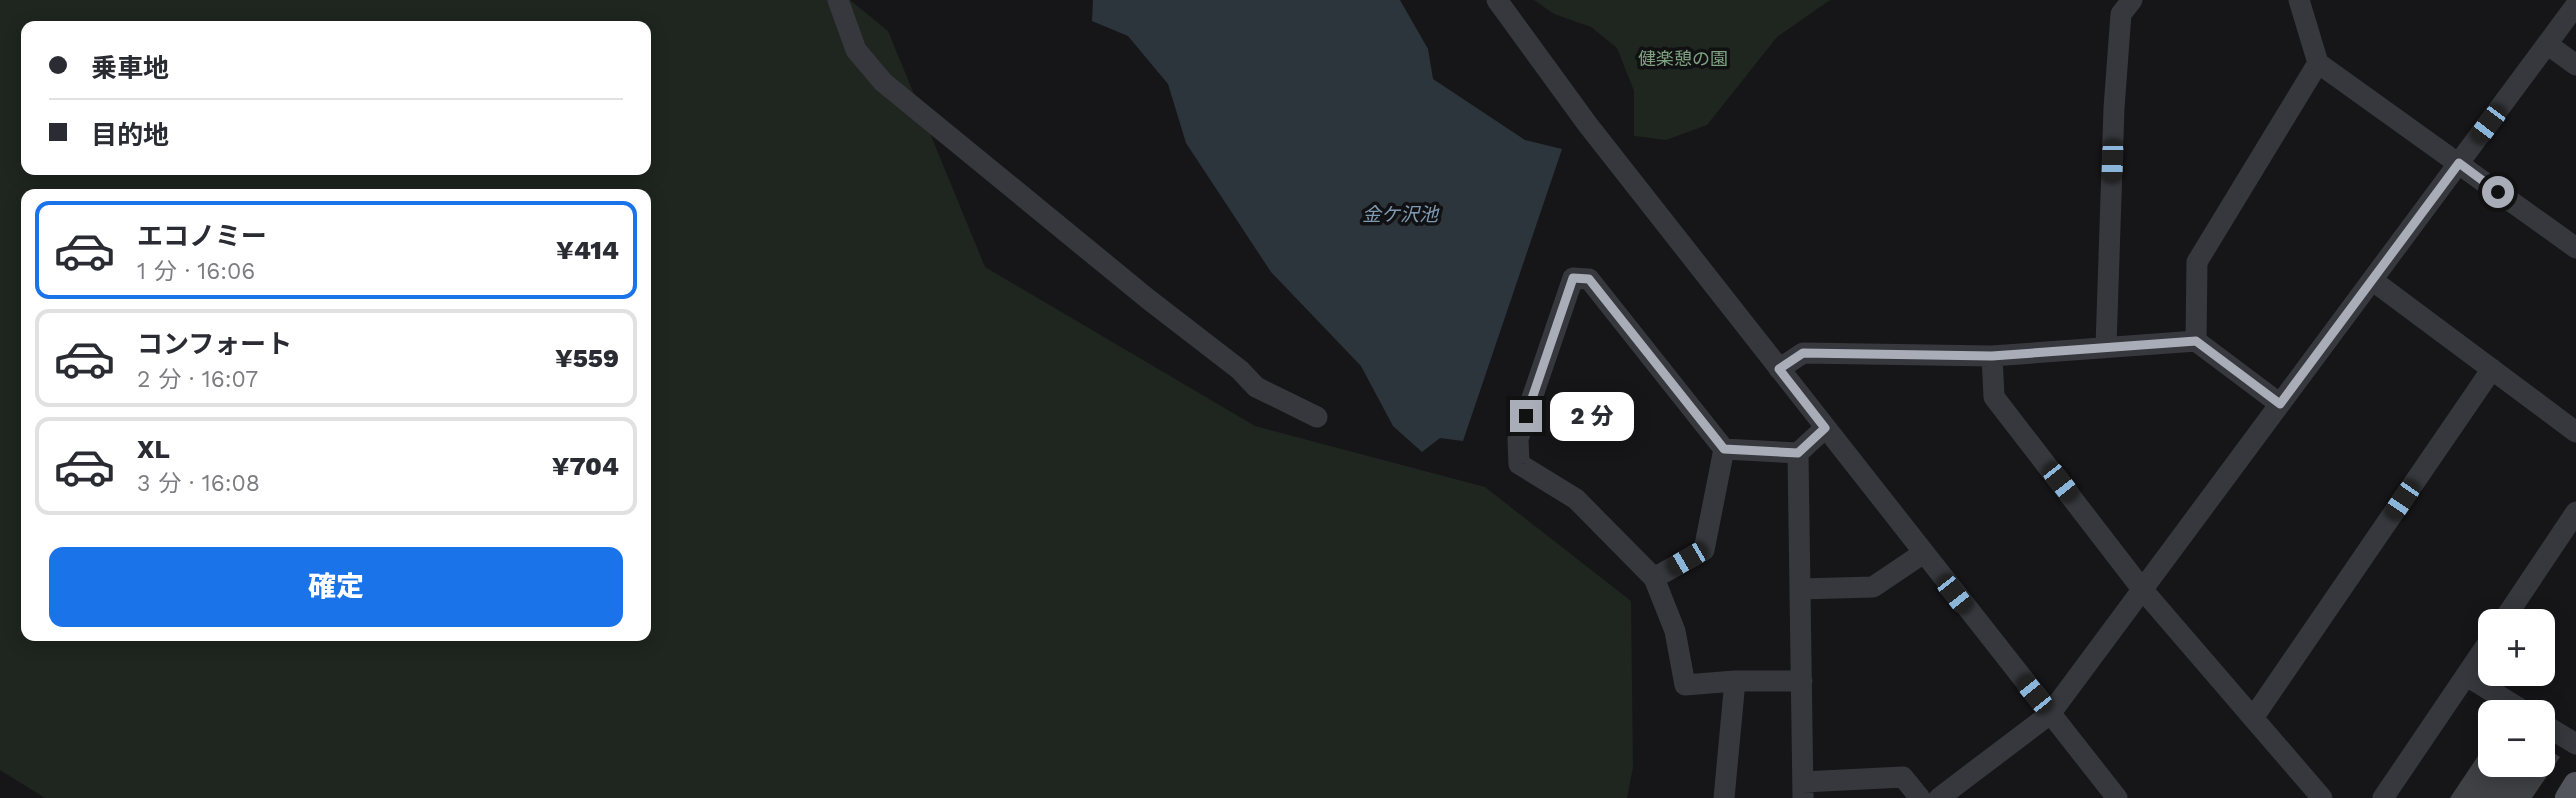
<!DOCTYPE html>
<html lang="ja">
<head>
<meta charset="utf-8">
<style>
	:root { --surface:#fff; --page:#f2f2f3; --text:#2b2b33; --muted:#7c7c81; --line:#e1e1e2; --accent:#1a73e8 }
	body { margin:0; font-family:"Work Sans","Noto Sans JP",sans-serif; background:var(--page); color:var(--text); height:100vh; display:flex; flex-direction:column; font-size:26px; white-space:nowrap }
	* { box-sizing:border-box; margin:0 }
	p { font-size:23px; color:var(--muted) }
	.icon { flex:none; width:38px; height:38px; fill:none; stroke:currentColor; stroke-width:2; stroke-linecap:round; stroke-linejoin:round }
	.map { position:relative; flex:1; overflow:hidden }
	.details { position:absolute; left:21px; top:189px; width:630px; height:452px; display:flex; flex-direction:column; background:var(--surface); border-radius:14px; box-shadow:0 4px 18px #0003 }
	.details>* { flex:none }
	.hud { position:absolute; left:21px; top:21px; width:630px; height:154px; border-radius:14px; box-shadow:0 4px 18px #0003; display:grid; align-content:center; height:154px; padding:0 28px; background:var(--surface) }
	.fabs { position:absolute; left:2478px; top:609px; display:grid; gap:14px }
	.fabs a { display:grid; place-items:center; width:77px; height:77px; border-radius:14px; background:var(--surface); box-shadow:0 4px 18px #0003; font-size:35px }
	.end { position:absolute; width:32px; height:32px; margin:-16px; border:9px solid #a8adb8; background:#111; box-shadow:0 0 0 4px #111 }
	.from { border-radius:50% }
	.bubble { position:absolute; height:49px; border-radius:14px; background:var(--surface); box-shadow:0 4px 18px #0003; font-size:23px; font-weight:800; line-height:49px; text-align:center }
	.car { position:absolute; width:21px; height:42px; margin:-21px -10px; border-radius:9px; box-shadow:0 0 5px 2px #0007; background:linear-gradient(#222 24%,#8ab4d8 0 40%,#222 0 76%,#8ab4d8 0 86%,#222 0) }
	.hud b { display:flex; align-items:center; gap:24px; height:66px; font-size:26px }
	.hud b+b { border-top:2px solid var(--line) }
	.hud i { width:18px; height:18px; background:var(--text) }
	ul { padding:12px 0 0; list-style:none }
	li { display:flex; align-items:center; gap:21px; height:98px; margin:0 14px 10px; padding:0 14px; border:4px solid var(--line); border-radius:14px }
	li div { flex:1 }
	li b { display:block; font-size:26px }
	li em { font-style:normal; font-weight:800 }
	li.current { border-color:var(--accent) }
	li>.icon { width:63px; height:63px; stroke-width:1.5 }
	.cta { display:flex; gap:14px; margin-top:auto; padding:14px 28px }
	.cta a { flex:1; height:80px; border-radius:14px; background:var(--accent); color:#fff; font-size:28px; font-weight:800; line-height:80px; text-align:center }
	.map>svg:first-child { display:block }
</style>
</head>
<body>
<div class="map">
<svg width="2576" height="798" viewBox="0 0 2576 798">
	<rect width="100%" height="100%" fill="#161618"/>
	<!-- green -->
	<path fill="#1e261f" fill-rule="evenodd" d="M0 0H850L888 31 985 267 1255 426 1485 487 1631 601 1633 767 1627 798H45L0 770ZM26 26H646V170H26ZM26 194H646V635H26Z
		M1534 0H1830L1777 37 1707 125 1666 140 1634 136V91L1617 48 1591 27 1554 14Z"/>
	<!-- water -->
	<path fill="#2c353c" d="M1093 0H1400L1428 49 1433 79 1525 140 1562 149 1463 441 1440 438 1422 452 1393 426 1361 366 1271 272 1186 143 1168 84 1128 36 1092 21Z"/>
	<!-- building -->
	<path fill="#404145" d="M2490 738V765H2543V746L2560 757 2532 798H2450Z"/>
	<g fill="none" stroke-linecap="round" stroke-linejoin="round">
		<!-- minor -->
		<path stroke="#37383d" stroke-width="21" d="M838 0 856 50 883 82 1148 299 1240 370 1256 387 1317 417
			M1497 0 1588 125 2117 798
			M2547 44 2576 65
			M2318 63 2576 248
			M2372 280 2576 432
			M2196 341 2197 262 2318 63 2299 0
			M2106 346 2114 108 2121 14 2132 0
			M1992 356 1994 397 2142 589 2322 798
			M1779 369 1803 353 1992 356 2196 341 2280 404
			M1654 578 1704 550 1724 449
			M1800 589 1873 587 1922 554
			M2503 621 2576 512
			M2467 676 2525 712
			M1735 681H1802
			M2253 718 2492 369
			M2543 724 2576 744
			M1803 782 1903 777 1920 798
			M1724 798 1735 681 1685 685 1675 631 1654 578 1576 499 1519 464 1518 439 1573 278 1589 279 1724 449 1798 453
			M1803 798 1798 453 1825 428
			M1939 798 2050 714 2576 5
			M2383 798 2490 640"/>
		<!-- major -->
		<path stroke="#53555c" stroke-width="26" d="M2568 798 2576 785"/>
	</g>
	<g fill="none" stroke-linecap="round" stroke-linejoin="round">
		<!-- route -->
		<path stroke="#a8adb8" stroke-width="9" d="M1526 416 1573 278 1589 279 1724 449 1798 453 1825 428 1779 369 1803 353 1992 356 2196 341 2280 404 2459 163 2498 192"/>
	</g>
	<g text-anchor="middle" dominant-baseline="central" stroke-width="7" stroke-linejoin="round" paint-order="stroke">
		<!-- park labels -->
		<g font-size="18" fill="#7fa381" stroke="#111113">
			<text x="1683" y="58">健楽憩の園</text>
		</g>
		<!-- water labels -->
		<g font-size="19" font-style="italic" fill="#7f9bb3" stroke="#111113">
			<text x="1400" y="214">金ケ沢池</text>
		</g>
	</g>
</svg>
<div class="fabs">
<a>+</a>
<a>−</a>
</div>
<i class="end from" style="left:2498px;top:192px"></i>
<i class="end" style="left:1526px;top:416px"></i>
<div class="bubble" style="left:1550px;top:392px;width:84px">2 分</div>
<i class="car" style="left:2488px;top:124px;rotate:217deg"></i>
<i class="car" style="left:2112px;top:161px;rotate:182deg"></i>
<i class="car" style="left:2060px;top:482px;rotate:142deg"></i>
<i class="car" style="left:2402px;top:500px;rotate:214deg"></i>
<i class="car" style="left:1687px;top:559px;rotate:240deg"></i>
<i class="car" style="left:1954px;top:594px;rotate:142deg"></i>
<i class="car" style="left:2034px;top:694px;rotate:321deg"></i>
<div class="hud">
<b><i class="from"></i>乗車地</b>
<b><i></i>目的地</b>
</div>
<section class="details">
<ul>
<li class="current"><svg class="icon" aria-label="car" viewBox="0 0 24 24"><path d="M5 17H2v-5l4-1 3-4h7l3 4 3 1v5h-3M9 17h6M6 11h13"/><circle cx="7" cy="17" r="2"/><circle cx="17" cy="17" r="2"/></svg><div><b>エコノミー</b><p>1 分 · 16:06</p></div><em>¥414</em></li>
<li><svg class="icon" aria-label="car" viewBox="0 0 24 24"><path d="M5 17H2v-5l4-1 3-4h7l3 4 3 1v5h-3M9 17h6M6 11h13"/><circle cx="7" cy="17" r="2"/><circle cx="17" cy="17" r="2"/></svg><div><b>コンフォート</b><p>2 分 · 16:07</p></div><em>¥559</em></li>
<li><svg class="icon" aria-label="car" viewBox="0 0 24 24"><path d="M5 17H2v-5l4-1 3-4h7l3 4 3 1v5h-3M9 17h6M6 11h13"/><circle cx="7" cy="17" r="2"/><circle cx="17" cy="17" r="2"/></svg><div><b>XL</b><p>3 分 · 16:08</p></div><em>¥704</em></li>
</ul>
<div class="cta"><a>確定</a></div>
</section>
</div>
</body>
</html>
